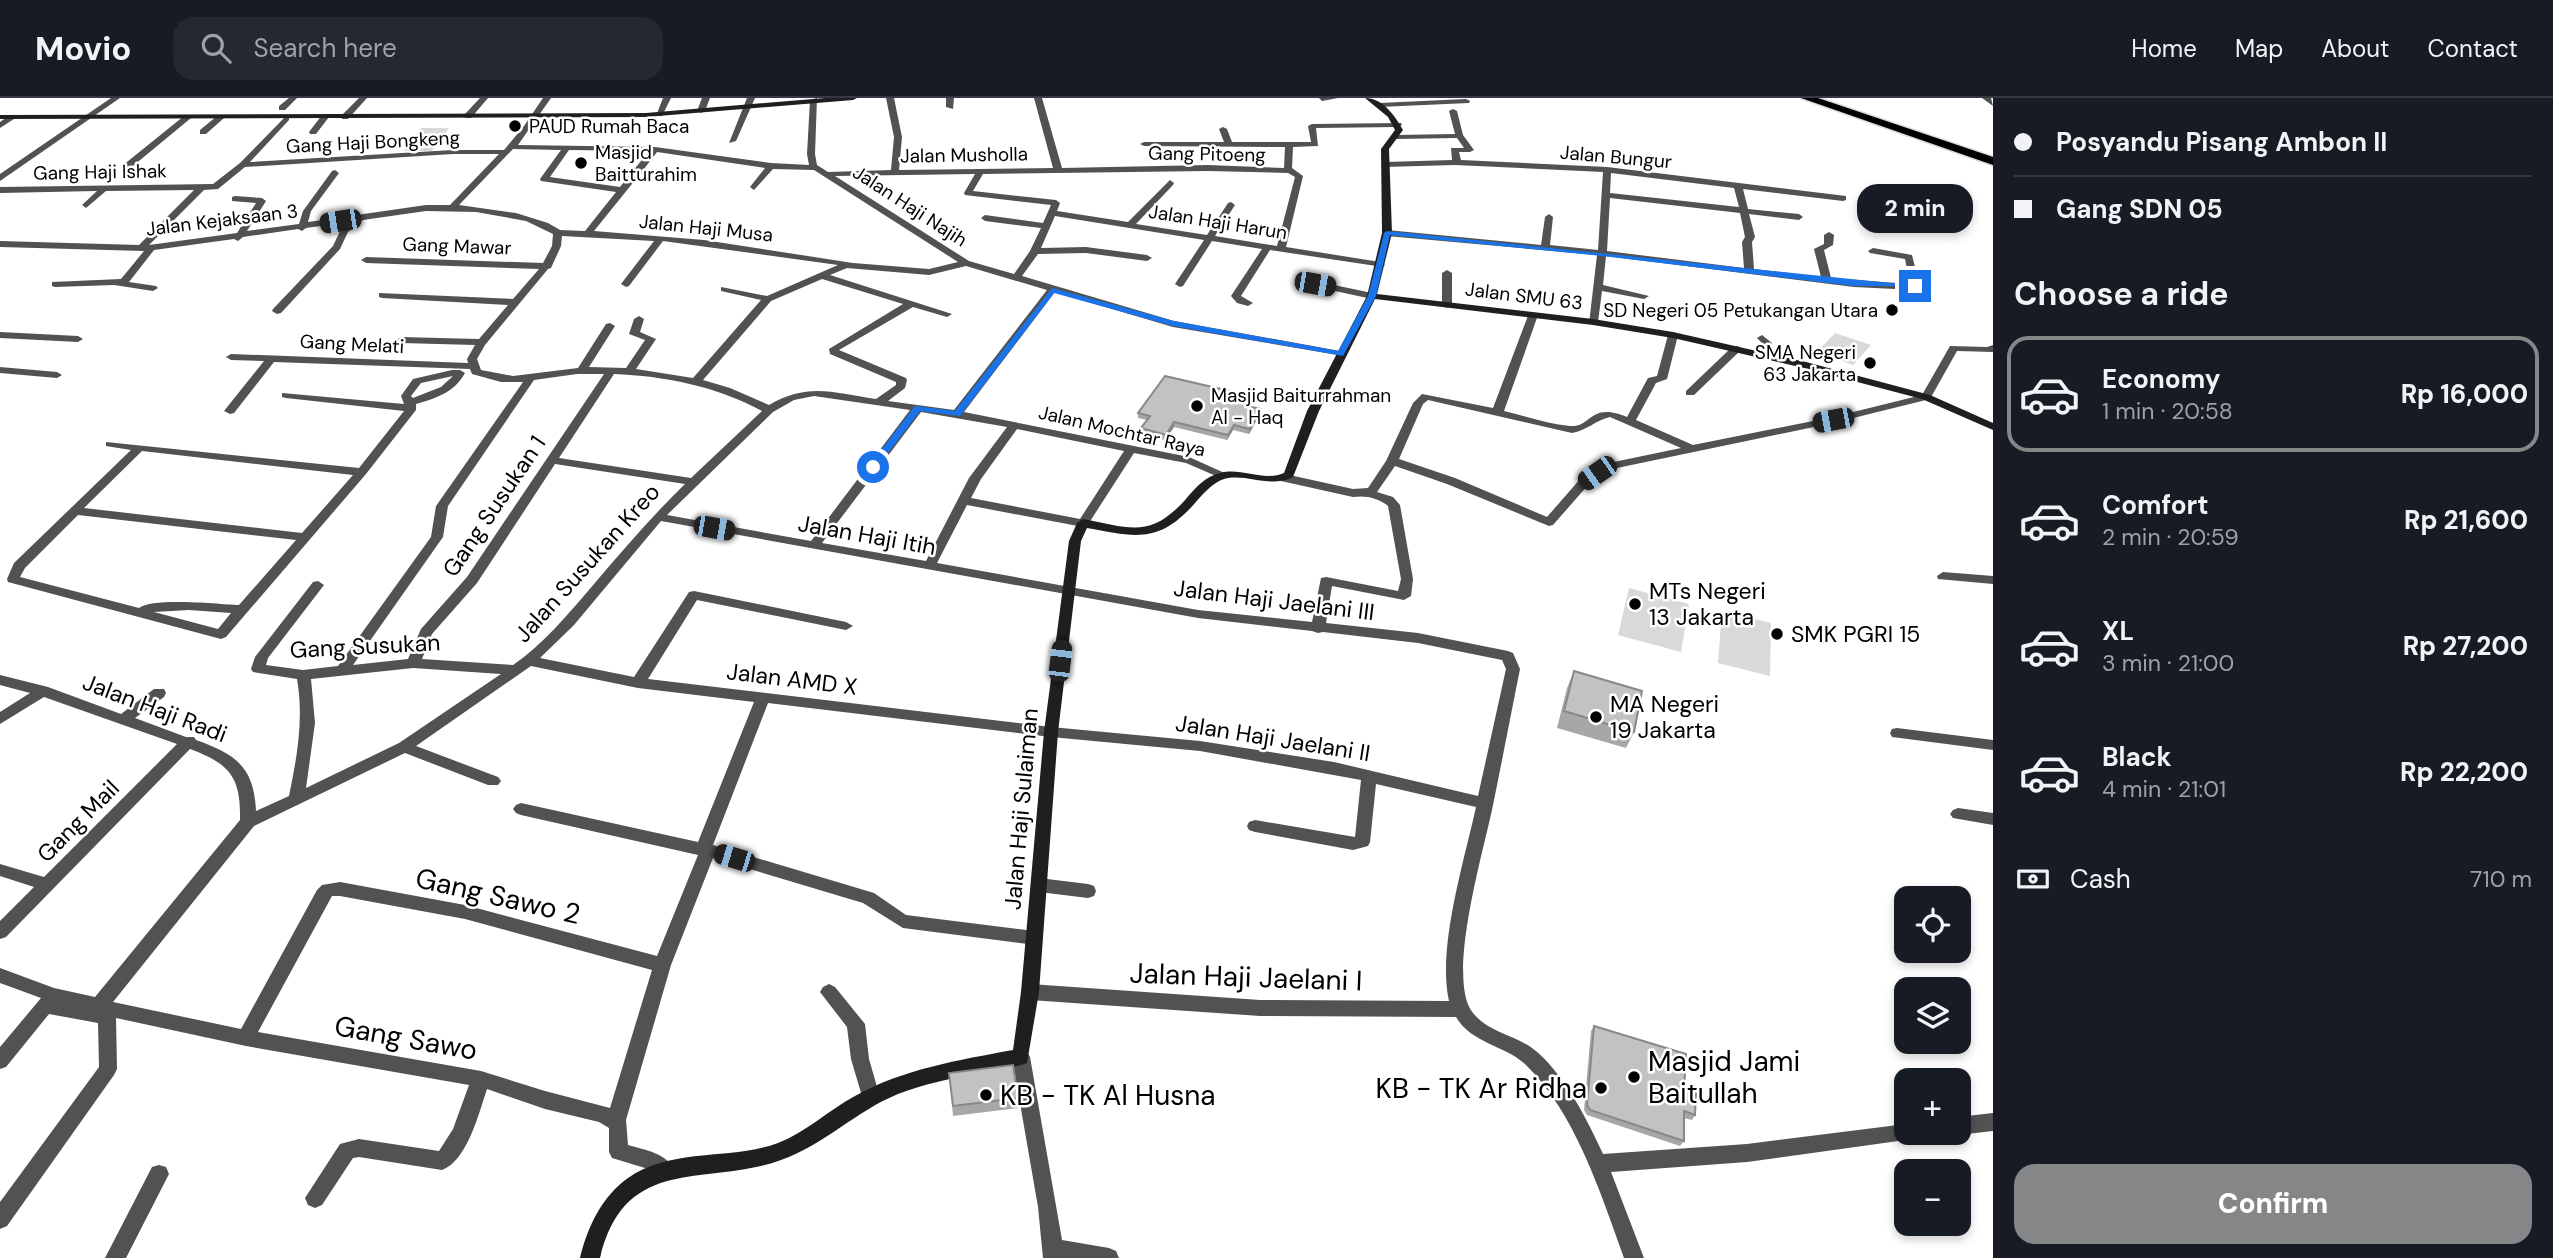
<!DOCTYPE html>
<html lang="en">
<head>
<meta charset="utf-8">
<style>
	:root { --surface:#171b24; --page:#242831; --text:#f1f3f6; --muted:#9ea1a6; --line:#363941; --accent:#858687 }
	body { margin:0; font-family:"DM Sans",sans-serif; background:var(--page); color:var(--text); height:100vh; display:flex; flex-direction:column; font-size:26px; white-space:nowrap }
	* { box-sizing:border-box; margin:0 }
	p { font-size:23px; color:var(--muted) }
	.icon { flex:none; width:38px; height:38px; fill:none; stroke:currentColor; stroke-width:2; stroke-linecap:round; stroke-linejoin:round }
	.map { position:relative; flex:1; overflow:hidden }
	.side { display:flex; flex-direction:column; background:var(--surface); width:560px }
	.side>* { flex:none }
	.banner { display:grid; align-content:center; height:154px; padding:0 21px; background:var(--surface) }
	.fabs { position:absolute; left:1894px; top:788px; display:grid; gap:14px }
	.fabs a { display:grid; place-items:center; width:77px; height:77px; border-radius:14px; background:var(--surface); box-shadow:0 4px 10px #0003; font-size:35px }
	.end { position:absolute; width:32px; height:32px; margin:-16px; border:9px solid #1a73e8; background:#fff; box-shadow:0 0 0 4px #fff }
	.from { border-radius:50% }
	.bubble { position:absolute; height:49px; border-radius:21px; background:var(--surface); box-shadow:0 4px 10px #0003; font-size:23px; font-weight:800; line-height:49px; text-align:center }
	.car { position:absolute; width:21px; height:42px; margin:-21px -10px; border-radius:9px; box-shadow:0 0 5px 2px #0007; background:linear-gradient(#222 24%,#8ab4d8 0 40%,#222 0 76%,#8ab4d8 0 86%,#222 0) }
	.banner b { display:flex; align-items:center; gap:24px; height:66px; font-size:26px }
	.banner b+b { border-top:2px solid var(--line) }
	.banner i { width:18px; height:18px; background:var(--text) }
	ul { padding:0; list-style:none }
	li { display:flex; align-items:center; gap:21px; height:116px; margin:0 14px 10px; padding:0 7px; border:4px solid transparent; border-radius:21px }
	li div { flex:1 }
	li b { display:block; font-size:26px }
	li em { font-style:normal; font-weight:800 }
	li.active { border-color:var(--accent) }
	li>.icon { width:63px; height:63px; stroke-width:1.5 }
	h2 { padding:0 21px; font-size:32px; line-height:84px }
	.pay { display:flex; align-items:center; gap:18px; height:77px; padding:0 21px; font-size:26px }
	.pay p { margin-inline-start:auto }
	.button { display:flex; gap:14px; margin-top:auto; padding:14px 21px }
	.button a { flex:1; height:80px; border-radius:21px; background:var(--accent); color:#fff; font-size:28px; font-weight:800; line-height:80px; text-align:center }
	header { display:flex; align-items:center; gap:42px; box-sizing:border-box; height:98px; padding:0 35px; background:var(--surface); border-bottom:2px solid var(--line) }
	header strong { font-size:33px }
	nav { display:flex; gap:38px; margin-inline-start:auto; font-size:24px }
	.search { width:490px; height:63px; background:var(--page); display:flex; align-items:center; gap:18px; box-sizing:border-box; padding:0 24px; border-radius:21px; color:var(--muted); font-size:26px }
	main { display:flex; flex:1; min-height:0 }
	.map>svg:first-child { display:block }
</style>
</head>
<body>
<header>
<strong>Movio</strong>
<div class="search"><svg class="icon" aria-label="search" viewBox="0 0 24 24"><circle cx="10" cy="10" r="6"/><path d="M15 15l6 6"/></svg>Search here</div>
<nav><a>Home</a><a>Map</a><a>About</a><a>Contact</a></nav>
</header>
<main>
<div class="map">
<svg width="1993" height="1160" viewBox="0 0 1993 1160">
	<rect width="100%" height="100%" fill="#fff"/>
	<!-- green -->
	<path fill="#d9d9d9" d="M421 30H449L432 53H404Z
		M1835 235 1871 247 1853 267 1817 254Z
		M1629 490 1689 506 1681 554 1618 537Z
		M1722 513 1771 525 1770 578 1718 565Z"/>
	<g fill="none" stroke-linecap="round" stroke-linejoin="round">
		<!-- highway casing -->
		<g stroke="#dbdbdb" stroke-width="3">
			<path id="highway" d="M1801 0H1818L1993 59V67Z"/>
		</g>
		<!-- street -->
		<path fill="#525252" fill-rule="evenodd" d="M111 0H120L0 83V76Z
			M289 0H297L285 12H279V8Z
			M359 0H367L348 21H342V17Z
			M480 0H488L471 20H465V16Z
			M543 0H551L518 47 655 49 771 65 809 67 807 56 810 2 817 0 815 56 817 67 828 74 891 72 894 39 886 0H894L902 39 899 72 1053 70 1034 0H1042L1062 70 1208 67 1284 70 1285 49 1144 48 1140 46 1144 44H1224L1219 31 1223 29 1227 31 1232 44H1311L1308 28 1312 26 1401 25 1402 27 1398 29 1316 30 1318 48 1293 49 1292 70 1303 78 1286 149 1380 164 1385 167 1383 169 1270 152 1241 198 1253 205 1248 208 1237 205 1231 198 1262 151 1212 143 1183 188 1180 189 1175 186 1204 142 1055 118 1041 150 1086 149 1147 157 1152 160 1147 163 1086 155 1038 156 1022 178 1174 223 1340 253 1345 256 1344 258 1173 229 1055 194 964 314 1189 359 1229 377 1223 381 1186 365 1134 355 1087 428 1083 429 967 407 937 465 1198 512 1312 524 1321 480 1326 479 1398 493 1401 481 1388 408C1379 400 1365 397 1353 399L1281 383 1279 380 1285 376 1353 391 1368 390 1386 363 1413 305 1422 296 1493 310 1529 215 1538 217 1504 313C1525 318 1548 326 1570 328 1591 330 1590 303 1627 319L1648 280 1657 278 1668 237 1673 234 1678 237 1667 281 1656 285 1636 322 1693 347 1833 319 1922 297 1950 248 1987 249 1993 247V254L1957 253 1930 301 1833 325 1617 370 1589 386 1553 427 1549 428 1447 386 1395 368 1377 394 1393 399 1400 407 1413 481 1411 498 1404 502 1332 488 1326 525 1418 535 1508 553 1513 555 1520 571C1511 616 1502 663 1493 707 1485 749 1445 881 1473 915 1488 934 1514 937 1532 950 1563 973 1588 1023 1603 1056L1747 1046 1906 1026V1034H1922L1920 1040 1747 1064 1611 1074 1644 1160H1624C1601 1096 1575 1014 1525 966 1504 947 1471 945 1456 919L1260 918 1030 902 1024 899 1021 894 1024 889 1030 886 1260 902 1449 903C1437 850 1464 764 1476 709L1376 686 1370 744 1368 748 1353 752 1255 734 1249 732 1247 728 1249 724 1255 722 1355 739 1361 682 1200 653 1051 639 768 605 713 747 874 795 906 817 1035 833 1041 835 1043 840 1041 845 1035 847 903 830 863 805 713 760 671 867 626 1022 628 1047C645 1052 667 1055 675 1073L672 1080 665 1082 645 1070 612 1060 609 1054V1030L599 1024 545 1011 487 991C479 1015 467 1063 442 1072L359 1059 353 1060 322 1107 315 1110 308 1107 305 1100 340 1046 359 1041 439 1053 453 1031 469 987 246 948 116 920 117 971 114 977 7 1128 0 1131V1104L99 969 98 925 49 916 6 969 0 971V949L41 900 0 885V870L54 890 95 899 240 722C241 679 230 666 190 651L6 839 0 841V823L34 789 0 778V766L44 779 177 646 44 599 0 626V614L30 595 0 587V577L48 589 121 616 154 591H164L166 595 164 599 135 620 186 639H194L196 642C235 656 254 668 256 713L289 698C297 659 304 621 297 581L253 574 251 571 255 559 313 484 318 483 324 487 268 560 266 567 303 572 338 568 431 439 436 408 523 284H501L472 276 470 271 274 264 234 315 230 316 224 313 264 263 231 262 226 259 231 256 468 265 467 261 475 247 401 245 396 242 401 239 479 241 508 207 382 200 379 199V195L513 201 539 171 366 165 361 162 366 159 543 165 552 148 553 136 526 123 476 114 426 113 363 122 348 134 340 151 281 215 277 216 272 213 273 211 333 148 341 131 350 124 306 130 302 133 298 131 243 139 238 143 234 141 154 152 129 184 156 188 158 190 153 193 114 187 55 189 52 188V184L121 181 144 153 0 149V143L139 147 194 92 106 93 86 110 82 107 97 93 0 95V89L213 86 240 65 286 18H289V22L250 64 453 52H504L524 28ZM513 51 561 52 540 81 541 83 616 94 585 133 560 132 548 125 516 115 459 107ZM569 52 649 53 620 89 550 79ZM657 54 765 70 750 89 754 92 773 71 814 72 958 164 929 171 853 165 704 142 594 133 640 76 675 77 692 82V78L676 72 644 71ZM453 56H499L450 107H426L308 124 311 113 339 75 335 72 332 73 303 113 299 126 247 133 266 103 262 100 235 98 232 99V103L256 105 237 135 149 147 204 92 218 91 245 69ZM1208 73 1288 75 1295 79 1277 148 1215 138 1235 107 1231 104 1228 105 1207 137 1136 126 1173 87 1174 85 1170 82 1128 124 1057 113 1060 105 1056 102 973 93 983 76ZM975 76 964 95 965 97 1051 107 1043 125 985 117 981 120 985 123 1041 130 1030 153 1014 176 969 163 835 78ZM562 138 654 143 621 186 626 189 629 188 663 143 838 167 767 198 721 189V193L761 202 693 280 636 271 656 241 640 234 644 221 639 218 634 221 629 236 645 242 626 270 589 269 615 228 610 225 606 226 578 270 513 278 481 272 477 261 485 247 548 171 551 170 561 148ZM966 168 1047 192 954 312 888 303 905 290 907 282 906 280 839 252 913 209 947 219 952 216 830 177 847 170 929 177ZM822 181 903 206 829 251 830 256 896 284V287L876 301C833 295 809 284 769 307L730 290 703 282 771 203ZM577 276H604L467 479 421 531 408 561 353 567 443 439 448 408 534 282ZM614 276C664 278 716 288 762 313L691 380 559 360ZM814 298 910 312 811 443 667 417 773 314 794 302ZM1428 302 1572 335C1586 333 1596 322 1610 319L1681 350 1609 365 1581 380 1547 419 1455 380 1399 361 1423 306ZM921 314 1007 329 969 380 926 463 822 445ZM1017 331 1124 353 1080 421 971 400 981 381ZM555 366 685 386C652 418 623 452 594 486 569 515 544 546 513 567L422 561 432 536 477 485ZM661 423 1198 520 1312 533 1318 535 1323 534 1418 545 1502 562 1506 571 1478 698 1334 664 1200 643 1051 629 648 581 697 502 846 532 853 528 846 524 694 493 689 494 634 579 540 560 574 527ZM531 568 638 590 754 604 698 744 521 705 516 707 513 711 516 715 521 717 698 757 657 858 465 807 340 784 322 787 317 792 241 931 113 904 254 728 405 655 488 687H498L501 683 498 679 416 648ZM413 570 501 576 399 645 306 690 315 625 311 581ZM332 798H340L465 821 652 872 610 1010 545 993 481 973 258 934Z
			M663 0H671L662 18H656Z
			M702 0H710L705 13 701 15 697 13Z
			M747 0H755L736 43 729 45Z
			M946 0H954L953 11 946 9Z
			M1319 0H1338L1322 3Z
			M1982 0H1991L1993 8Z
			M1466 1 1470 3 1469 5 1379 9 1375 7 1379 5Z
			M1453 11 1457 13 1463 37 1474 52 1470 54H1459L1461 62 1607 69 1846 98V102L1843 103 1743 91 1748 111 1799 116 1803 119 1799 122 1749 116 1755 139 1752 144 1754 171 1821 179 1814 151 1824 146V137L1829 134 1834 137 1833 147 1824 152 1831 180 1910 186 1905 161 1870 155 1868 153 1873 150 1912 157 1920 189 1915 192 1854 189 1606 158 1603 187 1649 198 1644 201 1602 193 1598 224 1589 226 1597 157 1387 138 1382 135 1387 132 1541 147 1545 119 1549 116 1553 119 1550 147 1598 152 1603 74 1455 67 1383 69V65L1386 64 1452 62 1451 50H1464L1457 40 1395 41 1391 39 1395 37 1455 36 1449 13ZM1611 75 1734 90 1739 109 1610 95ZM1610 100 1740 115 1745 139 1742 144 1744 170 1607 153Z
			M10 17 17 19 0 30V24Z
			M322 17 329 19 316 36H310L309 34Z
			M184 18 191 20 128 72H122V68Z
			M217 18 224 20 206 36H200V32Z
			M1447 172 1452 175V207L1447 210 1442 207V175Z
			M1315 183 1372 195 1377 198 1372 201 1312 188V184Z
			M0 234 78 238 83 241 78 244 0 240Z
			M1762 237 1772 245 1765 259 1761 260 1756 257 1762 245 1757 240Z
			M1736 248 1740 249V253L1694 297H1686V293L1732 249Z
			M0 269 57 274 62 277 57 280 0 275Z
			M452 272H460L465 275C454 295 436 300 416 306V312L366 376 226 539 221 541 8 484 7 481 14 465 131 352 106 348V344L359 370 404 313 286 300 282 299V295L404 306 401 298 413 281ZM453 278 441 289 413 300 411 298 421 285ZM142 353 353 377 302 435 84 410ZM78 417 296 442 239 507C219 506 152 499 139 510L20 479 25 470ZM189 512 231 515 218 531 154 514Z
			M1943 474 1993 478V486L1938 481 1937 478Z
			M1897 630 1993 642V652L1892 639 1890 635 1892 631Z
			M1958 710 1993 715V727L1953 720 1950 716 1953 712Z
			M1039 780 1088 786 1094 788 1096 793 1094 798 1088 800 1039 794 1033 792 1031 787 1033 782Z
			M829 886 835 889 865 926 869 961 880 999 878 1005 871 1008 864 1005 851 961 847 929 820 894 823 889Z
			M1021 951 1027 953 1030 959 1062 1142 1109 1150 1116 1153 1119 1160H1043L1038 1109 1012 959 1015 953Z
			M1993 1015V1033L1958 1037 1951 1034H1958V1019Z
			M159 1067 166 1069 169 1076 126 1160H105L152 1069Z"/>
		<!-- secondary -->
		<path fill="#1f1f1f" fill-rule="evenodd" d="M825 0H857L853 2 646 19 0 21V17L646 15Z
			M1365 0C1383 0 1395 18 1403 32L1389 51 1392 135 1377 196 1593 221 1673 234 1806 264 1930 297 1993 325V332L1922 301 1804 270 1673 240 1593 227 1375 201 1319 313 1293 379C1270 391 1247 375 1224 381 1212 385 1203 396 1195 405 1159 446 1136 439 1087 430L1081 443 1058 634 1039 894 1027 965C1013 970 996 972 980 975 952 980 924 986 898 996 856 1013 824 1047 781 1062 707 1089 625 1055 600 1160H580C587 1130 602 1098 628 1080 673 1049 729 1063 778 1045 806 1034 829 1012 855 998 903 971 959 962 1013 952L1021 894 1044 634 1069 443 1077 425 1083 421C1131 430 1150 441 1186 401 1196 389 1205 379 1220 375 1241 369 1264 384 1284 375L1307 313 1367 198 1382 135 1381 51 1395 32 1388 19Z"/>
		<!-- highway -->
		<use href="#highway" fill="#000" fill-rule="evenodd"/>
	</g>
	<!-- wall -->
	<path fill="#a7a7a7" d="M1251 303 1248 308 1260 316 1249 336 1233 332 1227 342 1174 329 1165 342 1140 336 1141 330 1147 322 1138 320V315Z
		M1574 573 1634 634 1626 650 1557 630 1567 590Z
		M1594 928 1684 992 1695 1017 1692 1022 1684 1020V1043L1680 1048 1587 1017 1584 1012 1591 933Z
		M949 975 1018 1000V1010L953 1018Z"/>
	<!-- shaded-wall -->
	<path fill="#888" d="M1261 311 1260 316 1249 336V331Z
		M1174 324V329L1165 342 1166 337Z
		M1234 327 1233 332 1227 342 1228 337Z"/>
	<!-- building -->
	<path fill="#c2c2c2" stroke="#888" stroke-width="2" d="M1165 278 1251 298 1246 308 1261 311 1249 331 1234 327 1228 337 1174 324 1166 337 1141 330 1150 318 1138 315Z
		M1574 573 1642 593 1634 634 1564 613Z
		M1594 928 1686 956 1684 992 1696 995 1695 1017 1684 1013V1043L1590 1012 1587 1007Z
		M1013 967 1018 1000 953 1008 949 975Z"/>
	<!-- route -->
	<path fill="#1a73e8" d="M1387 133 1919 188H1854L1602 158 1390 137 1376 198 1343 258 1173 228 1054 195 960 318 920 313 876 371 868 369 915 308 955 313 1052 190 1174 223 1338 253 1368 198 1384 135Z"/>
	<!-- markers -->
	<g fill="#000" stroke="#fff" stroke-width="2.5">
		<circle cx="515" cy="28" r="7"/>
		<circle cx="581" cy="65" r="7"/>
		<circle cx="1892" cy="212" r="7"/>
		<circle cx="1870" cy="265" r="7"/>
		<circle cx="1197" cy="308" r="7"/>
		<circle cx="1635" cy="506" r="7"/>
		<circle cx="1777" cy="536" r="7"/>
		<circle cx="1596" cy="619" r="7"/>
		<circle cx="1634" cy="979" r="7"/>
		<circle cx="1601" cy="990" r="7"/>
		<circle cx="986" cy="997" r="7"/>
	</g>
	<g text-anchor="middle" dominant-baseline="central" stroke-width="5" stroke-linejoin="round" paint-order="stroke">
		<!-- far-poi labels -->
		<g font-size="19" fill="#000" stroke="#fff" text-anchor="start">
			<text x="529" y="28">PAUD Rumah Baca</text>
			<text x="595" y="54">Masjid<tspan x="595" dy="22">Baitturahim</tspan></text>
			<text x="1878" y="212" text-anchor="end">SD Negeri 05 Petukangan Utara</text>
			<text x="1856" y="254" text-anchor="end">SMA Negeri<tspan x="1856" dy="22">63 Jakarta</tspan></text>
			<text x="1211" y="297">Masjid Baiturrahman<tspan x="1211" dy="22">Al - Haq</tspan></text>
		</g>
		<!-- far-street labels -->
		<g font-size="19" fill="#000" stroke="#fff">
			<text transform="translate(373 44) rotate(-3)">Gang Haji Bongkeng</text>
			<text transform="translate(1207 56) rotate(1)">Gang Pitoeng</text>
			<text transform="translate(964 57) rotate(-1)">Jalan Musholla</text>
			<text transform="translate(1616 59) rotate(5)">Jalan Bungur</text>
			<text transform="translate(100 74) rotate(-1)">Gang Haji Ishak</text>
			<text transform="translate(910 108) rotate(33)">Jalan Haji Najih</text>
			<text transform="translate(222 122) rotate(-7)">Jalan Kejaksaan 3</text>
			<text transform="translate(1218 124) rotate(9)">Jalan Haji Harun</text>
			<text transform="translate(706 130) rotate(6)">Jalan Haji Musa</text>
			<text transform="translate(457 148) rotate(2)">Gang Mawar</text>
			<text transform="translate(1524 198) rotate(7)">Jalan SMU 63</text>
			<text transform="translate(352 246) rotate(3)">Gang Melati</text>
			<text transform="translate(1122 333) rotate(13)">Jalan Mochtar Raya</text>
		</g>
		<!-- street labels -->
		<g font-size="23" fill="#000" stroke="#fff">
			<text transform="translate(494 408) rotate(-56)">Gang Susukan 1</text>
			<text transform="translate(867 437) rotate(10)">Jalan Haji Itih</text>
			<text transform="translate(587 465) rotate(-48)">Jalan Susukan Kreo</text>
			<text transform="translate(1274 502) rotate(7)">Jalan Haji Jaelani III</text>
			<text transform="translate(365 548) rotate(-3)">Gang Susukan</text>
			<text transform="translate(792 581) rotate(7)">Jalan AMD X</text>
			<text transform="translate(155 610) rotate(21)">Jalan Haji Radi</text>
			<text transform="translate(1273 640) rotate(9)">Jalan Haji Jaelani II</text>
			<text transform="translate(1021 711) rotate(-85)">Jalan Haji Sulaiman</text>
			<text transform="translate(78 723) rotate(-45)">Gang Mail</text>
		</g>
		<!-- poi labels -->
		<g font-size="23" fill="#000" stroke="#fff" text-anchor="start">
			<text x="1649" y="493">MTs Negeri<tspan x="1649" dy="26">13 Jakarta</tspan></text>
			<text x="1791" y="536">SMK PGRI 15</text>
			<text x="1610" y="606">MA Negeri<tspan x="1610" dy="26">19 Jakarta</tspan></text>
		</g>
		<!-- near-street labels -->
		<g font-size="28" fill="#000" stroke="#fff">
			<text transform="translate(498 798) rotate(13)">Gang Sawo 2</text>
			<text transform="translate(1246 879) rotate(2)">Jalan Haji Jaelani I</text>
			<text transform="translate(406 940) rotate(10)">Gang Sawo</text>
		</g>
		<!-- near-poi labels -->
		<g font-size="28" fill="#000" stroke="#fff" text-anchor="start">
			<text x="1648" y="963">Masjid Jami<tspan x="1648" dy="32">Baitullah</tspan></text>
			<text x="1587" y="990" text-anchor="end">KB - TK Ar Ridha</text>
			<text x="1000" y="997">KB - TK Al Husna</text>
		</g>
	</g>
</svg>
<div class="fabs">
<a><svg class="icon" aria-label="locate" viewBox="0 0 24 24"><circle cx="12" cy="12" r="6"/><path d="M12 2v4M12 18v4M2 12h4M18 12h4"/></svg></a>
<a><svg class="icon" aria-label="layers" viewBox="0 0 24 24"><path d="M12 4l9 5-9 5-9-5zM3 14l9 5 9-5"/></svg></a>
<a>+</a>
<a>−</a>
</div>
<i class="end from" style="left:873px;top:369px"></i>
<i class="end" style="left:1915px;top:188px"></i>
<div class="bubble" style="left:1857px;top:86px;width:116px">2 min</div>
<i class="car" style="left:340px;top:123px;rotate:261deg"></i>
<i class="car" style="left:1315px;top:186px;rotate:100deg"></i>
<i class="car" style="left:1833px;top:322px;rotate:259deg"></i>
<i class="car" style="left:1597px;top:375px;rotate:235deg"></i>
<i class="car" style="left:714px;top:430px;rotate:100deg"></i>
<i class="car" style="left:1060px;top:563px;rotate:7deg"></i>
<i class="car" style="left:734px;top:760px;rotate:287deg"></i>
</div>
<section class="side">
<div class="banner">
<b><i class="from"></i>Posyandu Pisang Ambon II</b>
<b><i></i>Gang SDN 05</b>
</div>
<h2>Choose a ride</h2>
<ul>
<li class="active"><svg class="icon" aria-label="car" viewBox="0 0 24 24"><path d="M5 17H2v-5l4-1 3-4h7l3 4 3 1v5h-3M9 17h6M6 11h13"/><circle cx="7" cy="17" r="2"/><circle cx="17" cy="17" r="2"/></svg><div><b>Economy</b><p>1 min · 20:58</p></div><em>Rp 16,000</em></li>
<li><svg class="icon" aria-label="car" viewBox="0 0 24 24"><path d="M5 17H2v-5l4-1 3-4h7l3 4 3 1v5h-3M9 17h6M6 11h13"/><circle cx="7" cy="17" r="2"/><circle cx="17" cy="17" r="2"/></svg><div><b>Comfort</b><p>2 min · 20:59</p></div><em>Rp 21,600</em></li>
<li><svg class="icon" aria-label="car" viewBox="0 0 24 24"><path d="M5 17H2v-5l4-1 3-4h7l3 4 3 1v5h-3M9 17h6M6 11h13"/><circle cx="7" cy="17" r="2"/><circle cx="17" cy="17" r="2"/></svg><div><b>XL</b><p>3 min · 21:00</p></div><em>Rp 27,200</em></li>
<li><svg class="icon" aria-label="car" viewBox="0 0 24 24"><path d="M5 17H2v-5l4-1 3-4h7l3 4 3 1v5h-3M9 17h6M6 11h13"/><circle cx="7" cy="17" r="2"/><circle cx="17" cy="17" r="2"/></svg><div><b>Black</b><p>4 min · 21:01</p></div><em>Rp 22,200</em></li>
</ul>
<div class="pay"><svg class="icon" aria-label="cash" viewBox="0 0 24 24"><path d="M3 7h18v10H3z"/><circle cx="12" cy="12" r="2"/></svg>Cash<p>710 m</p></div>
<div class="button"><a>Confirm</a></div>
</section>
</main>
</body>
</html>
